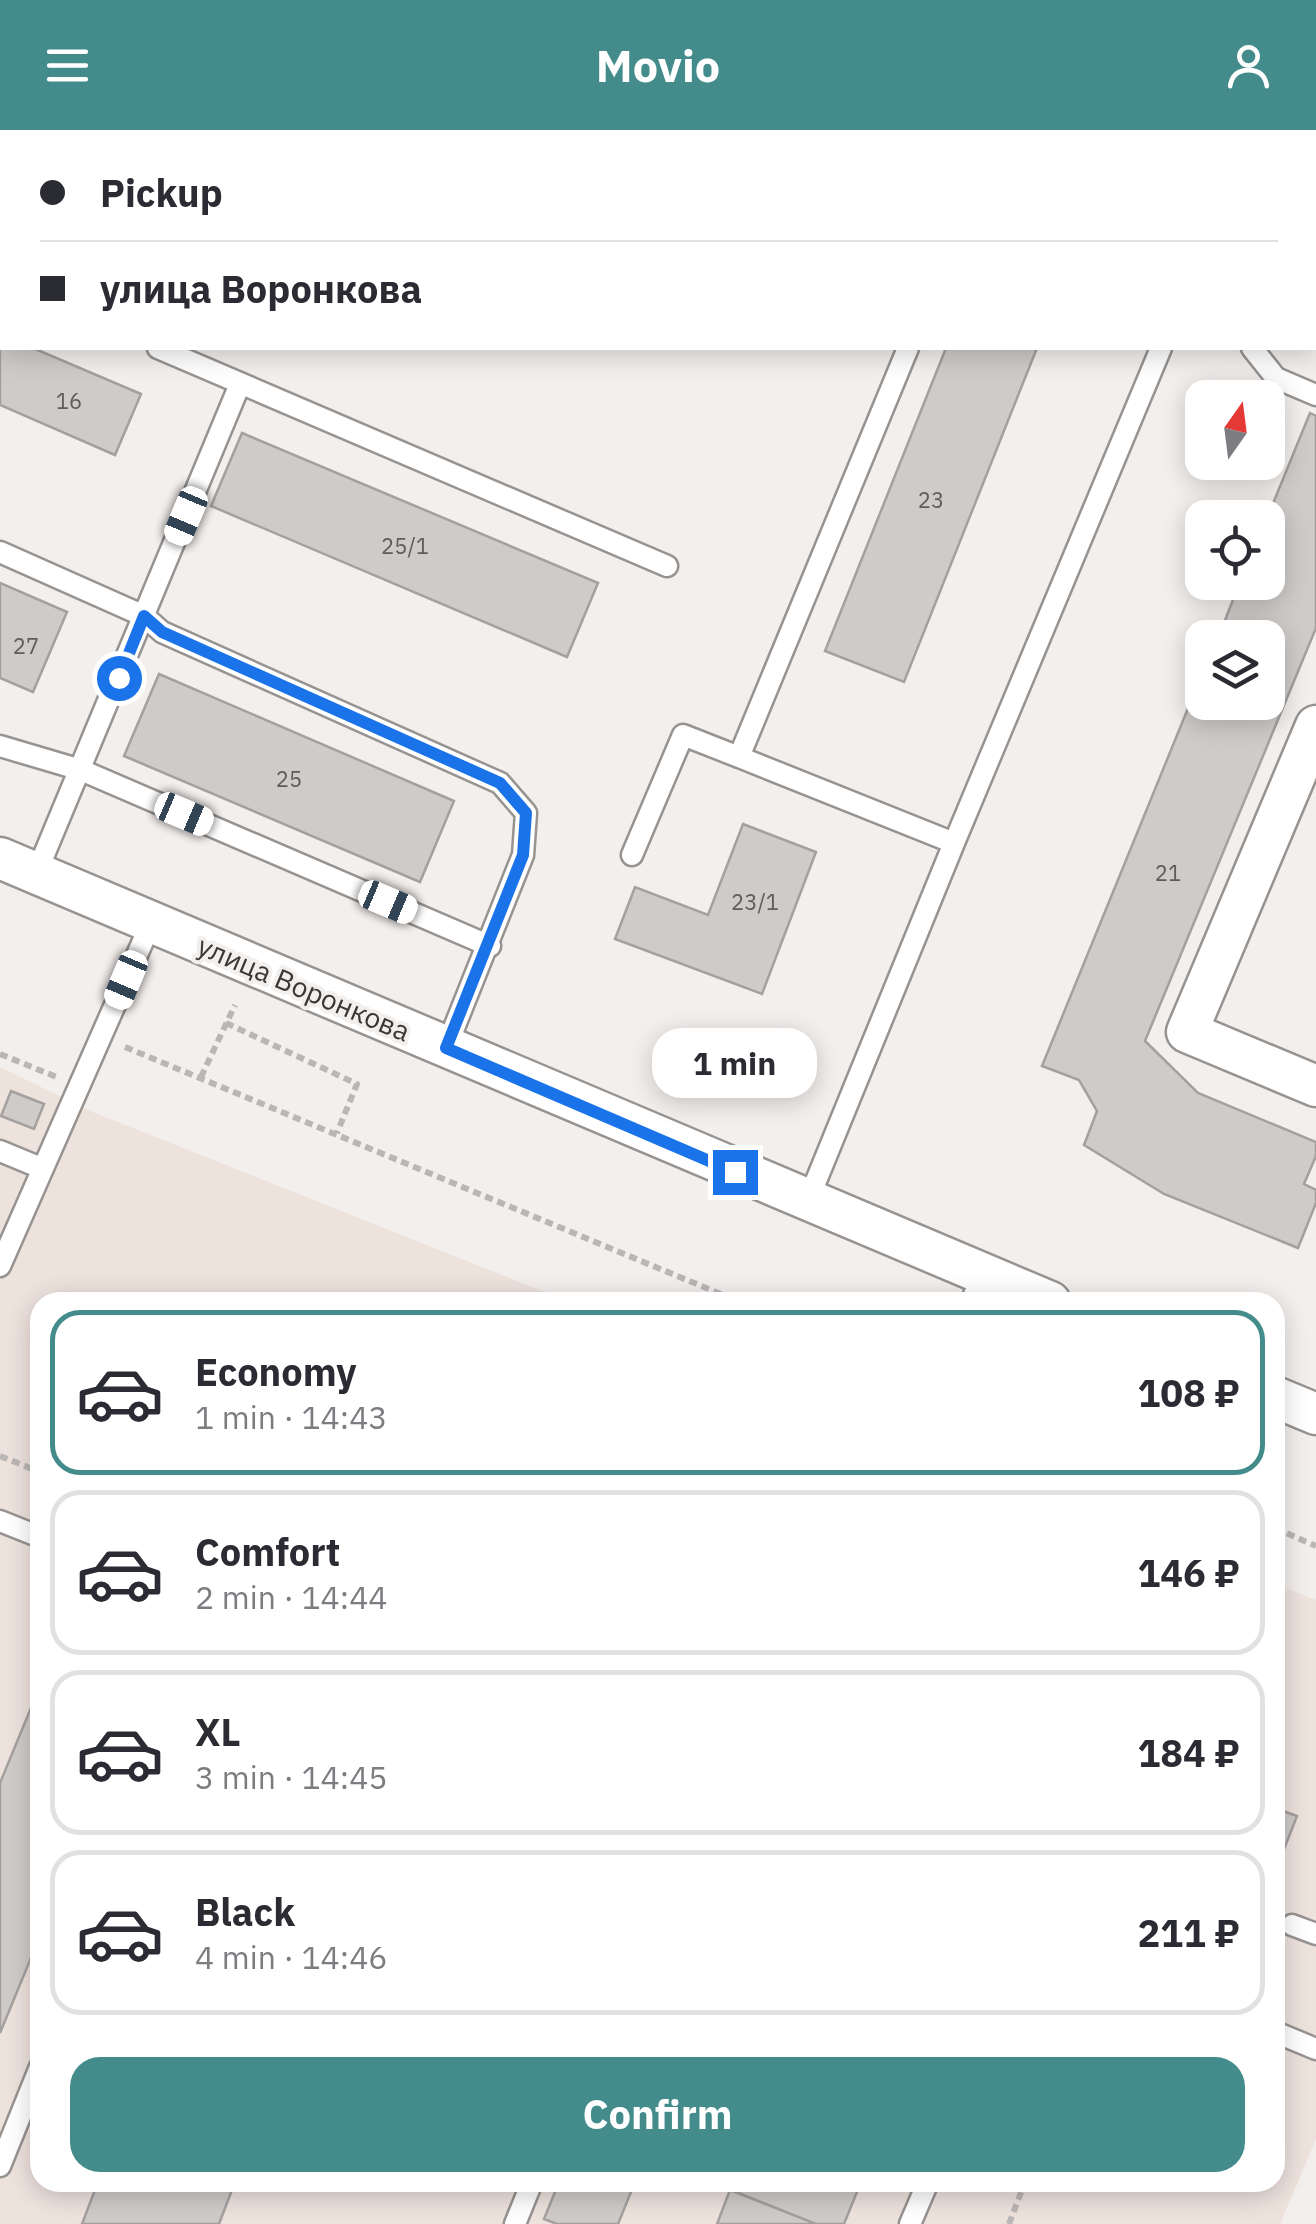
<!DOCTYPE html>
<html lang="en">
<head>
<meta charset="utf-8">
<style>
	:root { --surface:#fff; --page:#f2f2f3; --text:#2b2b33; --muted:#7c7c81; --line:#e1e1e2; --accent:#448c8c }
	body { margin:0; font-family:"IBM Plex Sans",sans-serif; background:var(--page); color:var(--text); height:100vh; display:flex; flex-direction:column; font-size:38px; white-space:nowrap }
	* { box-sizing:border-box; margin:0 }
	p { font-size:32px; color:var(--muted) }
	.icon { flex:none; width:55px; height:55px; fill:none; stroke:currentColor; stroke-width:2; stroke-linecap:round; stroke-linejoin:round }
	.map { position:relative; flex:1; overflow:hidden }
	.sheet { position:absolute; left:30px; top:1162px; width:1255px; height:900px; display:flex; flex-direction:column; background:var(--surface); border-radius:30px; box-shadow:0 5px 25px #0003 }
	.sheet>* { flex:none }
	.banner { position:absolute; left:0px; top:0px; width:1318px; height:220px; box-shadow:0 5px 25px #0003; display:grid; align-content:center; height:220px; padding:0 40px; background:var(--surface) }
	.needle { width:65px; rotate:14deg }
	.fabs { position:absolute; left:1185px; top:250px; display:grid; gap:20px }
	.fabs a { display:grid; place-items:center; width:100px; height:100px; border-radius:20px; background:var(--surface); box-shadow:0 5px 25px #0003; font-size:50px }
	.end { position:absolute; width:45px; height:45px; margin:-22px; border:12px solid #1a73e8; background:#fff; box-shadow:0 0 0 5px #fff }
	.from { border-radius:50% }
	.bubble { position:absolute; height:70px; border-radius:30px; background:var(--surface); box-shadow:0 5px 25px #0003; font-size:32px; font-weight:700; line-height:70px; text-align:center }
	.car { position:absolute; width:30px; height:60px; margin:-30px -15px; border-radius:12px; box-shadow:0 0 8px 2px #0007; background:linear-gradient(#fff 24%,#345 0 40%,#fff 0 76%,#345 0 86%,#fff 0) }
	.banner b { display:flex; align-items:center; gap:35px; height:95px; font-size:38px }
	.banner b+b { border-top:2px solid var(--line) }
	.banner i { width:25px; height:25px; background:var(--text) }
	ul { padding:18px 0 0; list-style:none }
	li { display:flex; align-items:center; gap:30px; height:165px; margin:0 20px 15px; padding:0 20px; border:5px solid var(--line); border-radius:30px }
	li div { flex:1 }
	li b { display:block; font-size:38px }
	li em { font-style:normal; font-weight:700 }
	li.selected { border-color:var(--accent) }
	li>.icon { width:90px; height:90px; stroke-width:1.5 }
	.cta { display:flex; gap:20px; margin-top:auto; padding:20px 40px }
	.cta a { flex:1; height:115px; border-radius:30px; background:var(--accent); color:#fff; font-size:40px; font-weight:700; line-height:115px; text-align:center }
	header { display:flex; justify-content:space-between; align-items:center; height:130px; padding:0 40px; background:var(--accent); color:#fff; font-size:45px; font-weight:700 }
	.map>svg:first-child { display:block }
</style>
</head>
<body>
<header><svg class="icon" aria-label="menu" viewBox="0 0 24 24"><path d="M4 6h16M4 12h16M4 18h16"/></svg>Movio<svg class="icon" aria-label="person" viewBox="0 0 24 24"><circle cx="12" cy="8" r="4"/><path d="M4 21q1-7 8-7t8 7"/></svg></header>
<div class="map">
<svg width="1316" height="2094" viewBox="0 0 1316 2094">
	<rect width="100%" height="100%" fill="#f3efed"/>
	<!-- built -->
	<path fill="#eee2dd" d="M0 937 95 983 570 1172H40V2052H1275V1454L1316 1470V2009L1280 2094H0Z"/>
	<!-- building -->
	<path fill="#cfcbc9" stroke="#a4a09f" stroke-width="2.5" d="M0 0H67L2 2V93Z
		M246 0H334L245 2Z
		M0 203 2 218H33L141 264 115 325 0 275Z
		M946 218H1037L904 552 825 521Z
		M1310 283 1316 286V498L1145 911 1198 963 1316 1012V1026L1304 1054 1316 1060V1073L1298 1118 1164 1064 1084 1015 1097 981 1079 950 1042 936 1202 544V572H1268V508H1218L1240 452H1268L1267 388Z
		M242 303 598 453 567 527 211 376Z
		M0 453 67 482 33 562 0 548Z
		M159 544 454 671 420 752 124 626Z
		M743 694 816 722 762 864 615 809 635 757 708 785Z
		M11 961 44 974 34 999 1 986Z
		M40 1556V1806L0 1903V1653Z
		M1275 1678 1297 1686 1275 1742Z
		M98 2052H235L219 2094H82Z
		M559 2052H635L618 2094H557L544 2089Z
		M711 2052H861L844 2094H816Z
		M730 2060 816 2094H717Z"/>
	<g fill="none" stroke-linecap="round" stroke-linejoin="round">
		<!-- lane casing -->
		<g stroke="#979391" stroke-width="25">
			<path id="lane" d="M783 0 789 2
				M905 0V2
				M1116 0 1117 2
				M133 2 134 0
				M400 2 401 0
				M611 2 612 0
				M1010 2 1021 0
				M0 148 2 149
				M158 218 667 436
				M1252 218 1276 248 1316 265
				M0 422 144 486 162 502 500 653 526 683 523 725 446 918
				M0 616 81 640 490 816
				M954 713 1161 218
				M632 725 683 605 739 627
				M36 744 240 254
				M0 1021 41 1038
				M807 1073 954 713 739 627 908 218
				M0 1136 151 793
				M971 1172 983 1144
				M0 1391 40 1407
				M1292 1795 1316 1804
				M1275 1902 1316 1919
				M0 2036 40 1937
				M515 2094 532 2052
				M910 2094 928 2052"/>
		</g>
		<!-- street casing -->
		<g stroke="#979391" stroke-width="45">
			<path id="street" d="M1316 596 1187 902 1316 956
				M0 728 1050 1172
				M1275 1267 1316 1284"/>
		</g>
		<!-- path -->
		<path stroke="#bab6b5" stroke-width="6" stroke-dasharray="8 5" stroke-linecap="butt" d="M226 893 357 954 337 1003
			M125 917 740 1172
			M0 924 59 948
			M201 947 235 875
			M0 1326 40 1342
			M1275 1398 1316 1416
			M1009 2094 1025 2052"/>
		<!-- lane -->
		<use href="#lane" stroke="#fff" stroke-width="20"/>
		<!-- street -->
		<use href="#street" stroke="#fff" stroke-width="40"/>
	</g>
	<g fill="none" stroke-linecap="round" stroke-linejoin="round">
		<!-- route -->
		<path stroke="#1a73e8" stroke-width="12" d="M119 548 144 486 162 502 500 653 526 683 523 725 446 918 735 1042"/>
	</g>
	<g text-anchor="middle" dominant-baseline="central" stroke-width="8" stroke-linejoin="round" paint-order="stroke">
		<!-- number labels -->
		<g font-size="22" fill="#5e5c5c">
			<text x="69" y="270">16</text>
			<text x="931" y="369">23</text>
			<text x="405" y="415">25/1</text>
			<text x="26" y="515">27</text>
			<text x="289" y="648">25</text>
			<text x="1168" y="742">21</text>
			<text x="755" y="771">23/1</text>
		</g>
		<!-- street labels -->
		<g font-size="28" fill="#393737" stroke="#f3efed">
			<text transform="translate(304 858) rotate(23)">улица Воронкова</text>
		</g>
	</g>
</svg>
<div class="fabs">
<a><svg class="needle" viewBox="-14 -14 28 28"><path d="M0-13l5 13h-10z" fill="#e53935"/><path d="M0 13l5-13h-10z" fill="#7c7c81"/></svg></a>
<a><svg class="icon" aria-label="locate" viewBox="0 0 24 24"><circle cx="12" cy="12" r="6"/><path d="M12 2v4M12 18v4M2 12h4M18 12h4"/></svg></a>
<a><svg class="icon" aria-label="layers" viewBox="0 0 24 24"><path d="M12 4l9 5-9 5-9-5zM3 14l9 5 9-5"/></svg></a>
</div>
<i class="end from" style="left:119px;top:548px"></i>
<i class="end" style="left:735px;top:1042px"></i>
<div class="bubble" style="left:652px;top:898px;width:165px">1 min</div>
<i class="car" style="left:186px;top:386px;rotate:203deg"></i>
<i class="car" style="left:184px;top:684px;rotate:113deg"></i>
<i class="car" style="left:388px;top:772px;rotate:113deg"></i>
<i class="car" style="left:126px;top:850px;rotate:203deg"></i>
<div class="banner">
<b><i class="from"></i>Pickup</b>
<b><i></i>улица Воронкова</b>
</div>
<section class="sheet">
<ul>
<li class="selected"><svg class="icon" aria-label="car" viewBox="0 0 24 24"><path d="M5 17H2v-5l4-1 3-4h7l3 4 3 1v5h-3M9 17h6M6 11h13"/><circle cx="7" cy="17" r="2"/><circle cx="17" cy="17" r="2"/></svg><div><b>Economy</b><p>1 min · 14:43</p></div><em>108 ₽</em></li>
<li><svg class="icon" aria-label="car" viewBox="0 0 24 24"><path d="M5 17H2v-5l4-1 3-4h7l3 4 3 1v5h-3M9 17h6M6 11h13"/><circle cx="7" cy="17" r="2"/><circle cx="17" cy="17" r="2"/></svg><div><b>Comfort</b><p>2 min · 14:44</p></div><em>146 ₽</em></li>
<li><svg class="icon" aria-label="car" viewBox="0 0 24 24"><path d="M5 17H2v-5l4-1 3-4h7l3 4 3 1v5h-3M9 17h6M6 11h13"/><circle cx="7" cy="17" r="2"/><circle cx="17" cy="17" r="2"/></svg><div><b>XL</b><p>3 min · 14:45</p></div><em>184 ₽</em></li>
<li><svg class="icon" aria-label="car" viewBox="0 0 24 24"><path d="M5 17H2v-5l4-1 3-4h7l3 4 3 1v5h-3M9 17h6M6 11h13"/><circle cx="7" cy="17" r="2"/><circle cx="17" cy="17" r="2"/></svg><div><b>Black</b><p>4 min · 14:46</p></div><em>211 ₽</em></li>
</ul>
<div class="cta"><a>Confirm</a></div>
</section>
</div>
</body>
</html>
